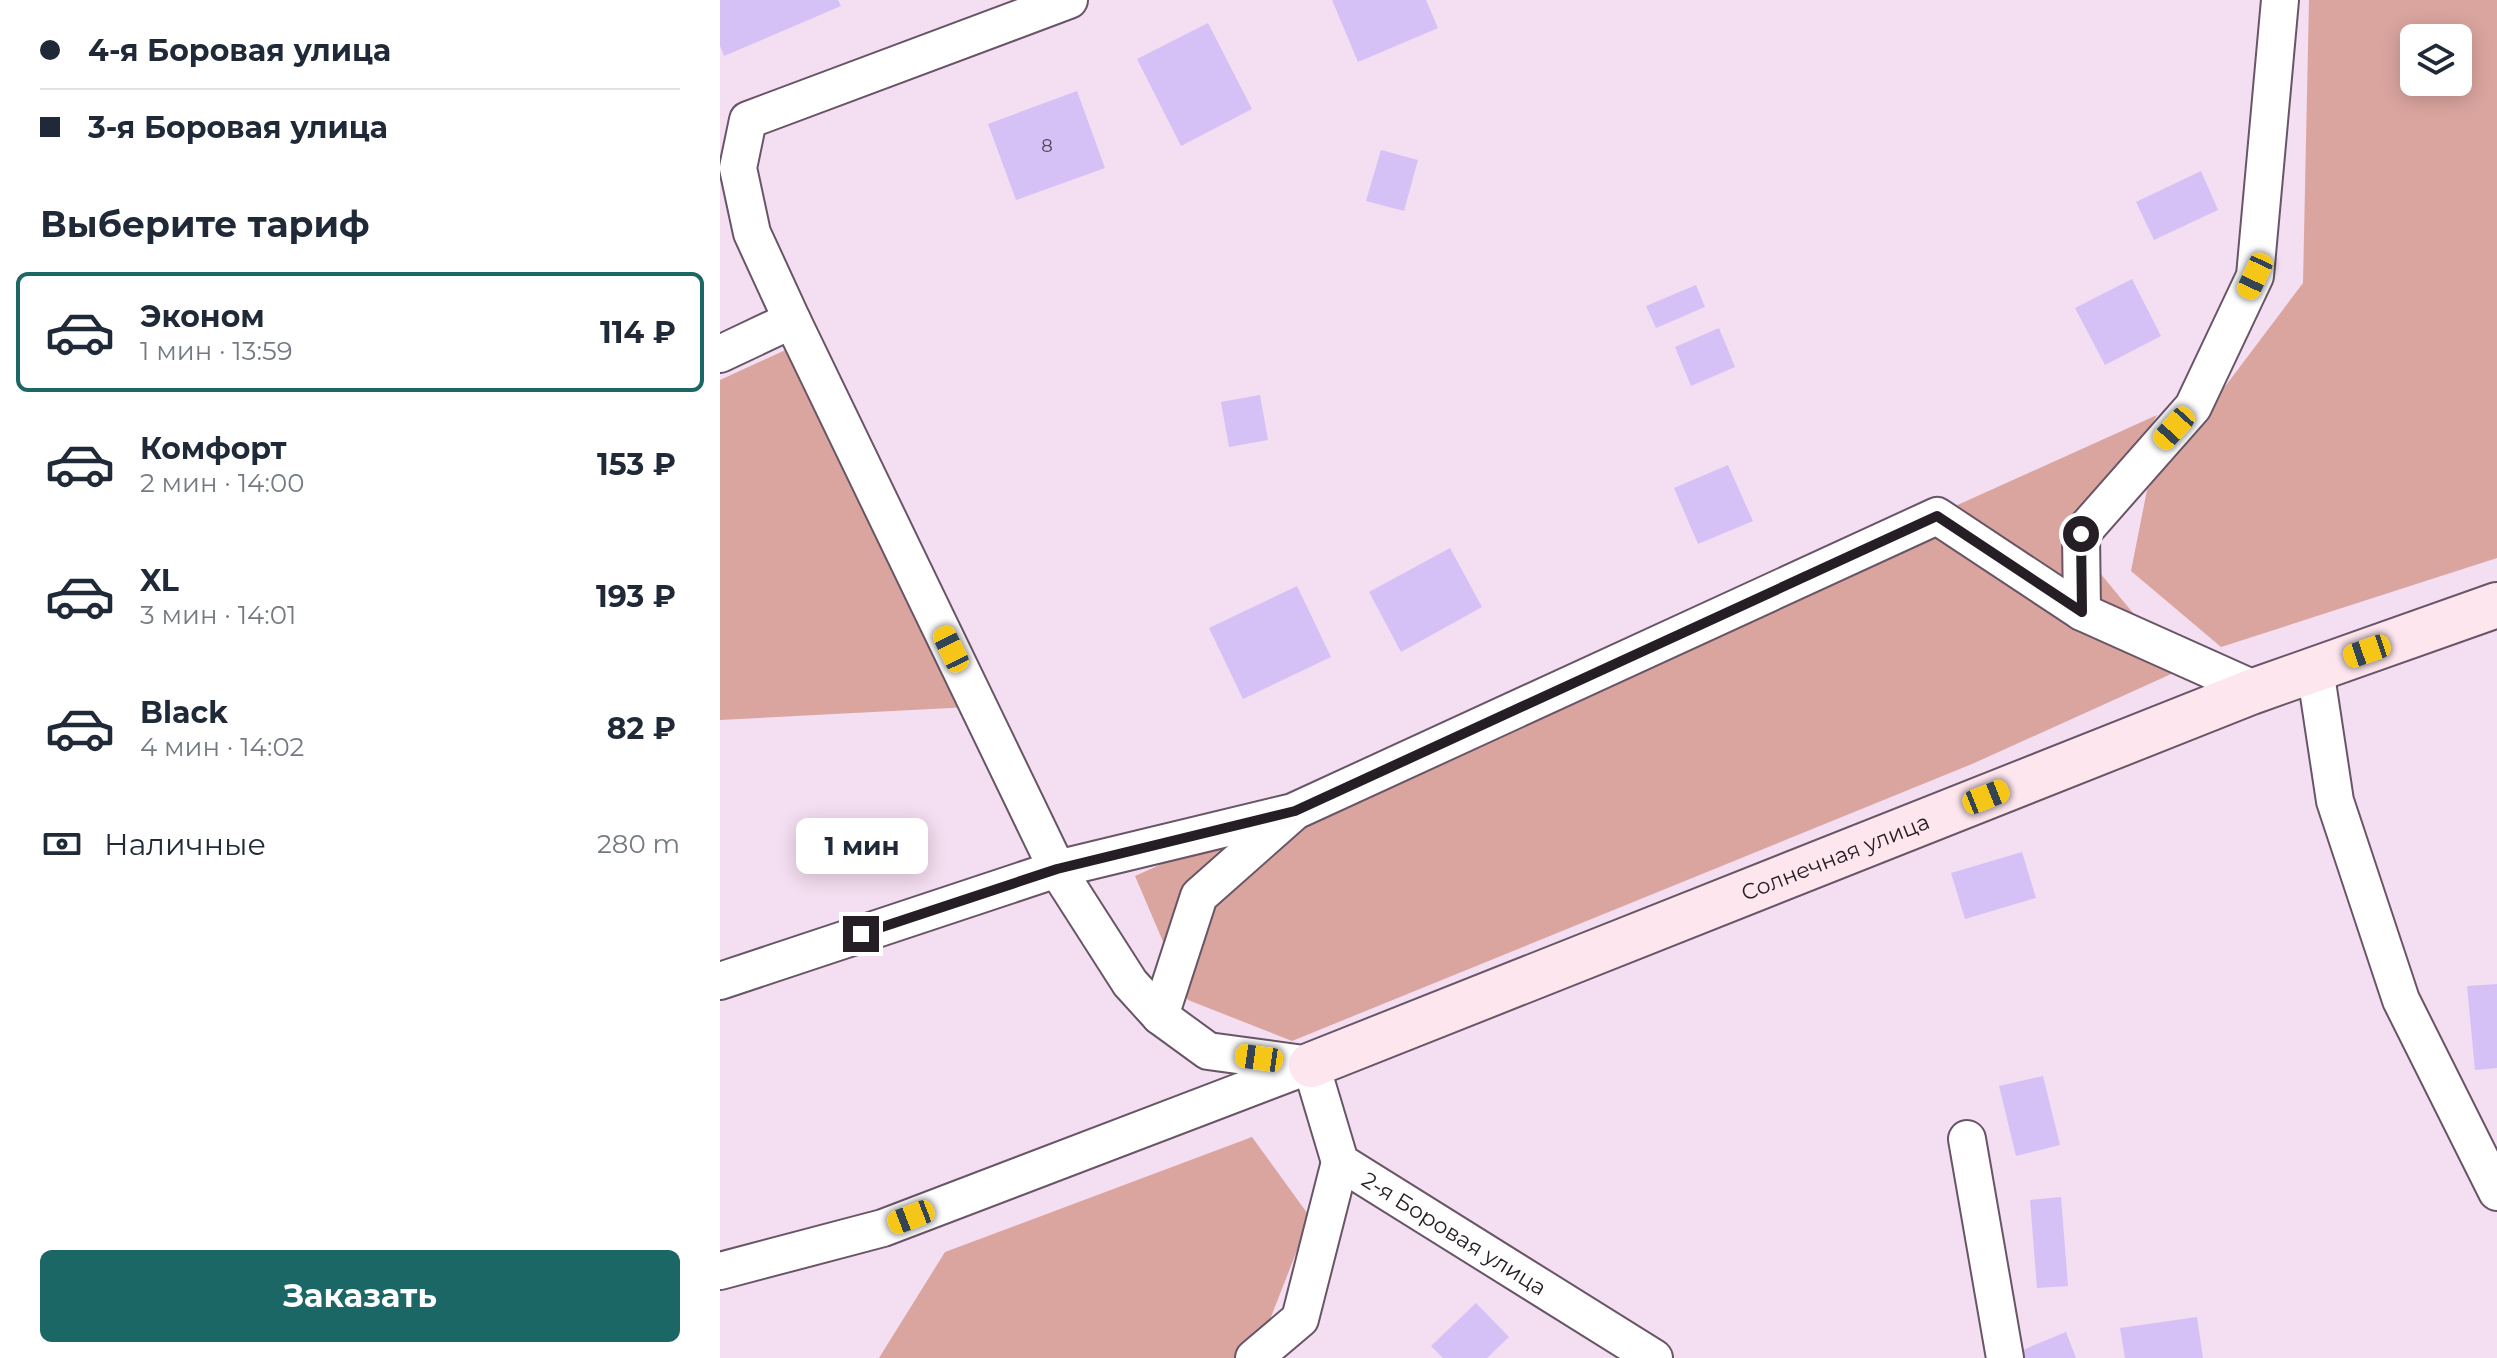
<!DOCTYPE html>
<html lang="ru">
<head>
<meta charset="utf-8">
<style>
	:root { --surface:#fff; --page:#f6f6f7; --text:#1f2937; --muted:#747a83; --line:#e0e1e3; --accent:#1a6765 }
	body { margin:0; font-family:Montserrat,sans-serif; background:var(--page); color:var(--text); height:100vh; display:flex; flex-direction:column; font-size:30px; white-space:nowrap }
	* { box-sizing:border-box; margin:0 }
	p { font-size:26px; color:var(--muted) }
	.icon { flex:none; width:44px; height:44px; fill:none; stroke:currentColor; stroke-width:2; stroke-linecap:round; stroke-linejoin:round }
	.map { position:relative; flex:1; overflow:hidden }
	.sheet { display:flex; flex-direction:column; background:var(--surface); width:720px }
	.sheet>* { flex:none }
	.banner { display:grid; align-content:center; height:176px; padding:0 40px; background:var(--surface) }
	.tools { position:absolute; left:1680px; top:24px; display:grid; gap:16px }
	.tools a { display:grid; place-items:center; width:72px; height:72px; border-radius:12px; background:var(--surface); box-shadow:0 4px 20px #0003; font-size:40px }
	.end { position:absolute; width:36px; height:36px; margin:-18px; border:10px solid #261e25; background:#fff; box-shadow:0 0 0 4px #fff }
	.from { border-radius:50% }
	.bubble { position:absolute; height:56px; border-radius:12px; background:var(--surface); box-shadow:0 4px 20px #0003; font-size:26px; font-weight:700; line-height:56px; text-align:center }
	.car { position:absolute; width:24px; height:48px; margin:-24px -12px; border-radius:10px; box-shadow:0 0 6px 2px #0007; background:linear-gradient(#f5c518 24%,#345 0 40%,#f5c518 0 76%,#345 0 86%,#f5c518 0) }
	.banner b { display:flex; align-items:center; gap:28px; height:76px; font-size:30px }
	.banner b+b { border-top:2px solid var(--line) }
	.banner i { width:20px; height:20px; background:var(--text) }
	ul { padding:0; list-style:none }
	li { display:flex; align-items:center; gap:24px; height:120px; margin:0 16px 12px; padding:0 24px; border:4px solid transparent; border-radius:12px }
	li div { flex:1 }
	li b { display:block; font-size:30px }
	li em { font-style:normal; font-weight:700 }
	li.on { border-color:var(--accent) }
	li>.icon { width:72px; height:72px; stroke-width:1.5 }
	h2 { padding:0 40px; font-size:36px; line-height:96px }
	.pay { display:flex; align-items:center; gap:20px; height:88px; padding:0 40px; font-size:30px }
	.pay p { margin-inline-start:auto }
	.cta { display:flex; gap:16px; margin-top:auto; padding:16px 40px }
	.cta a { flex:1; height:92px; border-radius:12px; background:var(--accent); color:#fff; font-size:32px; font-weight:700; line-height:92px; text-align:center }
	main { display:flex; flex:1; min-height:0 }
	.map>svg:first-child { display:block }
</style>
</head>
<body>
<main>
<section class="sheet">
<div class="banner">
<b><i class="from"></i>4-я Боровая улица</b>
<b><i></i>3-я Боровая улица</b>
</div>
<h2>Выберите тариф</h2>
<ul>
<li class="on"><svg class="icon" aria-label="car" viewBox="0 0 24 24"><path d="M5 17H2v-5l4-1 3-4h7l3 4 3 1v5h-3M9 17h6M6 11h13"/><circle cx="7" cy="17" r="2"/><circle cx="17" cy="17" r="2"/></svg><div><b>Эконом</b><p>1 мин · 13:59</p></div><em>114 ₽</em></li>
<li><svg class="icon" aria-label="car" viewBox="0 0 24 24"><path d="M5 17H2v-5l4-1 3-4h7l3 4 3 1v5h-3M9 17h6M6 11h13"/><circle cx="7" cy="17" r="2"/><circle cx="17" cy="17" r="2"/></svg><div><b>Комфорт</b><p>2 мин · 14:00</p></div><em>153 ₽</em></li>
<li><svg class="icon" aria-label="car" viewBox="0 0 24 24"><path d="M5 17H2v-5l4-1 3-4h7l3 4 3 1v5h-3M9 17h6M6 11h13"/><circle cx="7" cy="17" r="2"/><circle cx="17" cy="17" r="2"/></svg><div><b>XL</b><p>3 мин · 14:01</p></div><em>193 ₽</em></li>
<li><svg class="icon" aria-label="car" viewBox="0 0 24 24"><path d="M5 17H2v-5l4-1 3-4h7l3 4 3 1v5h-3M9 17h6M6 11h13"/><circle cx="7" cy="17" r="2"/><circle cx="17" cy="17" r="2"/></svg><div><b>Black</b><p>4 мин · 14:02</p></div><em>82 ₽</em></li>
</ul>
<div class="pay"><svg class="icon" aria-label="cash" viewBox="0 0 24 24"><path d="M3 7h18v10H3z"/><circle cx="12" cy="12" r="2"/></svg>Наличные<p>280 m</p></div>
<div class="cta"><a>Заказать</a></div>
</section>
<div class="map">
<svg width="1777" height="1358" viewBox="0 0 1777 1358">
	<rect width="100%" height="100%" fill="#f4def1"/>
	<!-- green -->
	<path fill="#dba59f" fill-rule="evenodd" d="M1589 0H1777V558L1501 647 1411 571 1427 490 1583 283ZM1694 38H1738V82H1694Z
		M72 347 250 707 0 720V380Z
		M1437 415 1361 550 1460 670 1252 764 572 1041 468 1000 415 876Z
		M532 1137 590 1217 535 1358H159L225 1252Z"/>
	<!-- building -->
	<path fill="#d6c1f7" d="M0 0H118L121 6 4 56 0 46Z
		M612 0H706L718 28 638 62Z
		M488 23 532 109 461 146 417 59Z
		M357 91 385 168 296 200 268 124Z
		M661 150 698 160 684 211 646 201Z
		M1481 171 1498 210 1434 240 1416 202Z
		M1412 279 1441 336 1385 365 1355 308Z
		M976 285 985 307 936 328 926 306Z
		M999 328 1015 367 971 386 955 347Z
		M540 395 548 440 509 447 501 402Z
		M1008 465 1033 521 978 544 954 488Z
		M730 548 762 607 681 652 649 592Z
		M577 586 611 657 523 699 489 628Z
		M1302 852 1316 898 1245 919 1231 873Z
		M1777 984V1068L1755 1070 1747 986Z
		M1323 1076 1340 1145 1296 1156 1279 1086Z
		M1341 1197 1348 1286 1317 1288 1310 1200Z
		M756 1303 789 1337 767 1358H723L711 1346Z
		M1477 1317 1483 1358H1405L1400 1328Z
		M1346 1332 1356 1358H1294L1293 1354Z"/>
	<g fill="none" stroke-linecap="round" stroke-linejoin="round">
		<!-- street casing -->
		<g stroke="#685566" stroke-width="40">
			<g id="street">
				<path d="M349 0 28 120 18 168 32 233 72 320 337 869 410 983 440 1016 488 1051 591 1065"/>
				<path d="M0 354 72 320"/>
				<path d="M1362 612 1361 534 1473 407 1535 276 1560 0"/>
				<path d="M1595 669 1615 801 1681 1000 1777 1192"/>
				<path d="M0 981 337 869 569 813"/>
				<path d="M440 1016 479 896 575 811 1217 516 1362 612 1536 690"/>
				<path id="s1" d="M591 1065 620 1162 934 1358"/>
				<path d="M1247 1139 1285 1358"/>
				<path d="M0 1271 163 1228 585 1067"/>
				<path d="M534 1358 580 1319 620 1162"/>
			</g>
		</g>
		<!-- secondary casing -->
		<g stroke="#685566" stroke-width="48">
			<g id="secondary">
				<path id="s2" d="M591 1065 1531 692 1777 605"/>
			</g>
		</g>
		<!-- street -->
		<use href="#street" stroke="#fff" stroke-width="36"/>
		<!-- secondary -->
		<use href="#secondary" stroke="#fee6ee" stroke-width="44"/>
	</g>
	<g fill="none" stroke-linecap="round" stroke-linejoin="round">
		<!-- route -->
		<path stroke="#261e25" stroke-width="10" d="M141 934 337 869 575 811 1217 516 1362 612 1361 534"/>
	</g>
	<g text-anchor="middle" dominant-baseline="central" stroke-width="6" stroke-linejoin="round" paint-order="stroke">
		<!-- number labels -->
		<g font-size="18" fill="#52475a">
			<text x="327" y="146">8</text>
		</g>
		<!-- street labels -->
		<g font-size="22" fill="#261e25" stroke="#ffecfc">
			<text stroke="none"><textPath href="#s2" startOffset="564">Солнечная улица</textPath></text>
			<text stroke="none"><textPath href="#s1" startOffset="236">2-я Боровая улица</textPath></text>
		</g>
	</g>
</svg>
<div class="tools">
<a><svg class="icon" aria-label="layers" viewBox="0 0 24 24"><path d="M12 4l9 5-9 5-9-5zM3 14l9 5 9-5"/></svg></a>
</div>
<i class="end from" style="left:1361px;top:534px"></i>
<i class="end" style="left:141px;top:934px"></i>
<div class="bubble" style="left:76px;top:818px;width:132px">1 мин</div>
<i class="car" style="left:1535px;top:276px;rotate:205deg"></i>
<i class="car" style="left:1454px;top:428px;rotate:222deg"></i>
<i class="car" style="left:231px;top:649px;rotate:334deg"></i>
<i class="car" style="left:1647px;top:651px;rotate:251deg"></i>
<i class="car" style="left:1266px;top:797px;rotate:68deg"></i>
<i class="car" style="left:539px;top:1058px;rotate:278deg"></i>
<i class="car" style="left:191px;top:1217px;rotate:249deg"></i>
</div>
</main>
</body>
</html>
